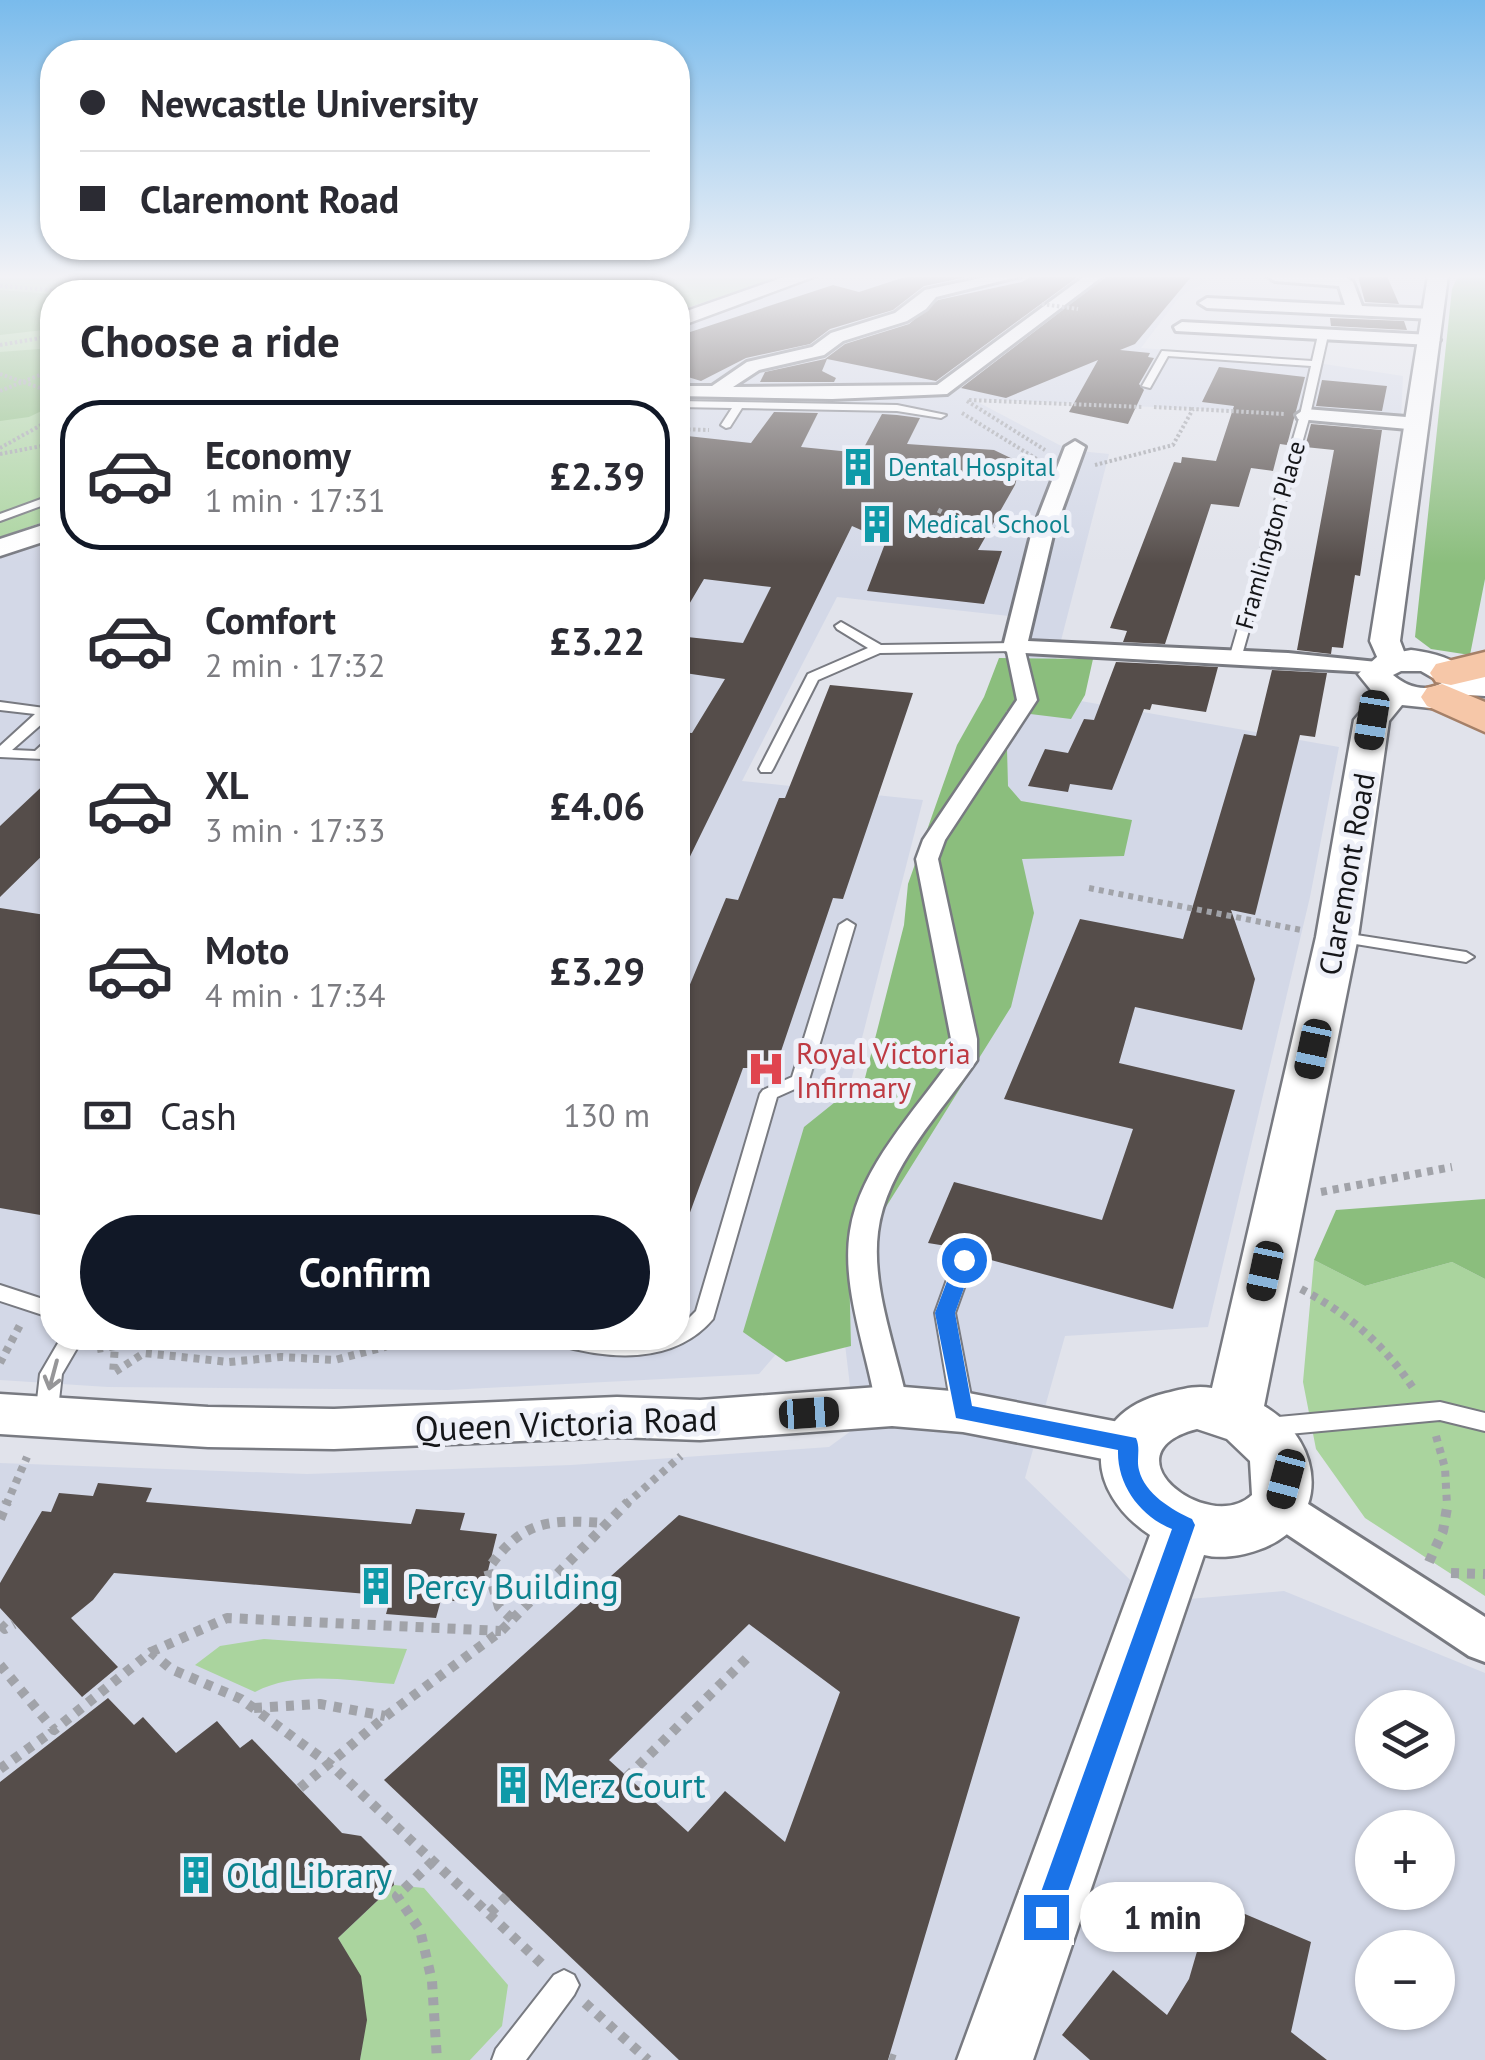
<!DOCTYPE html>
<html lang="en">
<head>
<meta charset="utf-8">
<style>
	:root { --surface:#fff; --page:#f7f7f7; --text:#2b2b33; --muted:#7c7c81; --line:#e1e1e2; --accent:#111827 }
	body { margin:0; font-family:"PT Sans",sans-serif; background:var(--page); color:var(--text); height:100vh; display:flex; flex-direction:column; font-size:38px; white-space:nowrap }
	* { box-sizing:border-box; margin:0 }
	p { font-size:32px; color:var(--muted) }
	.icon { flex:none; width:55px; height:55px; fill:none; stroke:currentColor; stroke-width:2; stroke-linecap:round; stroke-linejoin:round }
	.map { position:relative; flex:1; overflow:hidden }
	.side { position:absolute; left:40px; top:280px; width:650px; height:1070px; display:flex; flex-direction:column; background:var(--surface); border-radius:40px; box-shadow:0 2px 8px #0004 }
	.side>* { flex:none }
	.banner { position:absolute; left:40px; top:40px; width:650px; height:220px; border-radius:40px; box-shadow:0 2px 8px #0004; display:grid; align-content:center; height:220px; padding:0 40px; background:var(--surface) }
	.tools { position:absolute; left:1355px; top:1690px; display:grid; gap:20px }
	.tools a { display:grid; place-items:center; width:100px; height:100px; border-radius:50%; background:var(--surface); box-shadow:0 2px 8px #0004; font-size:50px }
	.end { position:absolute; width:45px; height:45px; margin:-22px; border:12px solid #1a73e8; background:#fff; box-shadow:0 0 0 5px #fff }
	.from { border-radius:50% }
	.bubble { position:absolute; height:70px; border-radius:35px; background:var(--surface); box-shadow:0 2px 8px #0004; font-size:32px; font-weight:600; line-height:70px; text-align:center }
	.car { position:absolute; width:30px; height:60px; margin:-30px -15px; border-radius:12px; box-shadow:0 0 8px 2px #0007; background:linear-gradient(#222 24%,#8ab4d8 0 40%,#222 0 76%,#8ab4d8 0 86%,#222 0) }
	.banner b { display:flex; align-items:center; gap:35px; height:95px; font-size:38px }
	.banner b+b { border-top:2px solid var(--line) }
	.banner i { width:25px; height:25px; background:var(--text) }
	ul { padding:0; list-style:none }
	li { display:flex; align-items:center; gap:30px; height:150px; margin:0 20px 15px; padding:0 20px; border:5px solid transparent; border-radius:40px }
	li div { flex:1 }
	li b { display:block; font-size:38px }
	li em { font-style:normal; font-weight:600 }
	li.selected { border-color:var(--accent) }
	li>.icon { width:90px; height:90px; stroke-width:1.5 }
	h2 { padding:0 40px; font-size:45px; line-height:120px }
	.pay { display:flex; align-items:center; gap:25px; height:110px; padding:0 40px; font-size:38px }
	.pay p { margin-inline-start:auto }
	.cta { display:flex; gap:20px; margin-top:auto; padding:20px 40px }
	.cta a { flex:1; height:115px; border-radius:60px; background:var(--accent); color:#fff; font-size:40px; font-weight:600; line-height:115px; text-align:center }
	.map>svg:first-child { display:block }
</style>
</head>
<body>
<div class="map">
<svg width="1485" height="2060" viewBox="0 0 1485 2060">
	<rect width="100%" height="100%" fill="#e1e3eb"/>
	<!-- built -->
	<path fill="#d3d8e7" fill-rule="evenodd" d="M822 276H1217L1180 296 1141 348 1291 359 1403 376 1401 418 972 399 1069 450 1109 454 1047 695 1339 747 1310 897 1208 1327 1065 1336 1025 1478 1153 1602 1284 1591 1485 1673V2060H0V1463L307 1474 571 1465 829 1447 855 1428 829 1210 1006 699 1009 616 837 597 742 781 923 800 783 1346 759 1374 448 1390 108 1387 0 1380V557L52 539V1338H678V413L689 398 678 397V324ZM1372 1708H1438V1772H1372ZM1372 1828H1438V1892H1372ZM1372 1948H1438V2012H1372Z"/>
	<!-- green -->
	<path fill="#aad49e" d="M0 276H783L678 311V292H52V519L0 537Z
		M1314 1260 1365 1286 1452 1262 1485 1279V1596L1365 1518 1316 1449 1303 1382Z
		M264 1639 407 1649 394 1684C347 1681 298 1670 255 1692L195 1665 220 1646Z
		M394 1885 424 1888 508 1985 502 2026 470 2060H360C369 2007 366 1984 338 1938Z"/>
	<!-- forest -->
	<path fill="#8bbe7d" d="M1458 276H1485V579L1470 655 1431 649 1415 637 1452 289Z
		M0 290 52 294V329L0 335Z
		M52 348V406L29 417 0 421V352Z
		M999 658 1093 659 1085 695 1071 719 1006 711 1008 786 1021 801 1132 820 1124 856 1022 859 1034 913 1011 1007 849 1266 851 1346 786 1362 743 1332 804 1127 865 1078 904 925 908 884 957 745 984 697Z
		M1485 1199V1279L1452 1262 1365 1286 1314 1260 1336 1210Z"/>
	<!-- building -->
	<path fill="#554d4a" fill-rule="evenodd" d="M908 276H972L924 286 893 310 830 329 810 344 746 358 701 381 678 374V336L833 285 859 292Z
		M1031 276H1079L936 381 827 359 822 371 836 378 834 382H760L765 372 825 359 845 344 909 324 938 300 1022 282Z
		M1107 276H1192L1135 344 1120 350 1150 353 1148 357 1154 358 1139 384 1144 390 1128 424 1069 412 1098 360 1006 398 961 388Z
		M1358 276H1387L1399 304 1365 302Z
		M1330 318 1404 321 1407 330 1331 326Z
		M1219 367 1305 377 1287 445 1280 444 1273 471 1251 468 1239 507 1211 504 1165 644 1123 642 1127 631 1110 628 1174 462 1181 463 1182 457 1216 461 1234 406 1202 402Z
		M1322 380 1387 386 1382 411 1316 406Z
		M774 412 818 413 801 447 861 453 882 414 897 415 920 418 907 444 994 450 1021 463 1015 485 978 550 1002 551 984 604 867 591 886 541 852 526 678 881V732L692 733 725 679 678 672V636L743 643 771 587 704 579 678 623V435L751 443Z
		M1311 424 1382 430 1360 576 1355 575 1343 648 1332 647 1331 654 1297 650 1334 450 1305 447Z
		M1116 662 1218 667 1206 712 1152 704 1150 710 1144 709 1112 790 1070 784 1068 792 1028 786 1045 749 1068 753 1084 719 1094 720Z
		M1272 670 1327 673 1315 737 1300 735 1255 915 1231 910 1255 979 1242 1030 1135 1007 1119 1063 1235 1090 1173 1309 976 1256 965 1249 928 1243 954 1182 1102 1220 1133 1129 1004 1099 1080 919 1183 939 1244 734 1256 736Z
		M830 685 913 693 843 899 833 898 777 1063 750 1061 748 1068H743L681 1237H678V993L686 994 726 898 738 900 779 798H785Z
		M52 777V846L0 897V826Z
		M0 908 52 916V1217L0 1208Z
		M98 1483 152 1488 146 1502 411 1524 416 1509 465 1513 460 1530 497 1534 480 1603 441 1600 436 1618 386 1614 391 1596 114 1573 93 1600 71 1618 118 1667 82 1697 0 1608V1583L42 1511 51 1512 59 1493 93 1496Z
		M679 1515 1020 1617 888 2060H679L384 1780ZM749 1624 840 1692 785 1842 725 1791 688 1832 609 1760Z
		M108 1698 134 1725 143 1717 176 1753 217 1721 240 1748 252 1739 342 1833 361 1836 390 1865 394 1885 338 1938 361 1976 367 2020 360 2060H0V1782Z
		M1212 1900 1311 1942 1291 2032 1327 2060H1090L1062 2035 1113 1970 1167 2015 1189 1979Z"/>
	<g fill="none" stroke-linecap="round" stroke-linejoin="round">
		<!-- service casing -->
		<g stroke="#787a81" stroke-width="4">
			<path id="service" d="M1323 332 1328 335 1310 415 1242 655 1241 658H1231L1230 655 1300 415 1311 366 1168 356 1150 388 1142 386 1162 351 1312 361 1318 335Z
				M678 401 897 405 946 415 941 418 897 411 742 408 730 427 726 428 721 425 732 408 678 407Z
				M52 495V502L0 521V514Z
				M841 622 881 645 1015 643 1021 647 1015 651 880 653 818 680 773 769 771 772H761L759 769 808 674 868 648 837 629 835 626Z
				M0 702 52 709V715L12 750 35 751 47 740 52 739V750L43 759 0 757V746L35 714 0 710Z
				M847 920 855 925 809 1080 806 1084 777 1097 713 1319C674 1365 609 1360 555 1344L553 1338H678V1329L696 1311 760 1094 763 1090 792 1077 839 925Z
				M1337 932 1466 952 1474 957 1466 962 1331 940 1329 937Z
				M964 1253 971 1255 974 1260 955 1313 974 1412 971 1418 963 1421 955 1418 952 1412 935 1313 954 1260 957 1255Z
				M0 1285 52 1302V1318L0 1301Z
				M61 1338H83L62 1374 57 1418 54 1424 46 1427 38 1424 35 1418 40 1374Z
				M1440 1402 1485 1413V1431L1440 1420 1267 1436 1259 1433 1256 1427 1259 1421 1267 1418Z
				M564 1970 574 1975 579 1985 574 1995 526 2060H492L496 2049 554 1975Z"/>
		</g>
		<!-- pedestrian casing -->
		<g stroke="#787a81" stroke-width="5">
			<path id="pedestrian" d="M1015 641 1024 647 1037 700 945 840 938 859 977 1039V1060C942 1112 886 1167 878 1232 871 1288 897 1351 908 1406L903 1415 892 1418 881 1415 876 1406C867 1351 841 1287 850 1231 860 1167 915 1111 951 1060V1039L916 859 923 840 1017 700 1006 647Z"/>
		</g>
		<!-- minor casing -->
		<g stroke="#787a81" stroke-width="6">
			<path id="minor" d="M990 276H1021L936 297 926 309 907 321 843 341 824 355 759 370 733 387 937 385 1085 276H1103L947 394 832 399 678 396V386H712L747 362 812 347 831 333 895 313 925 290Z
				M1267 276 1345 277 1353 282 1362 306 1433 309 1441 314 1433 319 1207 308 1199 303 1207 298 1345 305 1339 286 1275 281Z
				M1182 322 1431 335 1440 340 1431 345 1176 331 1174 327Z
				M1305 409 1419 418 1428 424 1419 430 1298 419 1296 415Z
				M1075 441 1085 447 1053 535 1028 641 1288 653 1387 663 1390 668 1387 673 1007 652 1003 647 1031 535 1065 447Z
				M1279 1489 1294 1495 1485 1617V1662L1469 1656 1264 1519 1257 1507 1264 1495Z"/>
		</g>
		<!-- tertiary casing -->
		<g stroke="#787a81" stroke-width="5">
			<path id="tertiary" d="M787 276H816L678 327V314Z
				M1428 276H1448L1400 641 1408 662 1404 668H1382L1370 641Z
				M52 522V539L0 556V539Z
				M892 1386 963 1392 1129 1424 1147 1430 1155 1444 1147 1458 1129 1464 963 1432 892 1426 700 1440 617 1437 334 1449 208 1447 0 1434V1394L208 1407 334 1409 617 1397 700 1400Z"/>
		</g>
		<!-- secondary casing -->
		<g stroke="#787a81" stroke-width="5">
			<path id="secondary" d="M1411 650C1434 653 1455 658 1471 675L1485 676V696L1468 695 1464 701 1431 708 1402 705 1389 721 1358 937 1264 1406C1326 1443 1331 1525 1258 1550 1242 1556 1220 1559 1204 1555L1033 2060H957L1150 1535C1084 1491 1080 1414 1166 1393 1183 1389 1195 1385 1212 1388L1316 937 1354 720 1375 695 1358 674 1378 656ZM1401 671H1421L1442 683C1426 693 1407 687 1393 675ZM1197 1429 1227 1439 1250 1461 1252 1495C1208 1536 1103 1453 1197 1429Z"/>
		</g>
		<!-- trunk casing -->
		<g stroke="#a58068" stroke-width="5">
			<path id="trunk" d="M1485 652V677L1451 685 1436 682 1430 673 1436 664Z
				M1442 684 1485 702V732L1427 706 1421 697 1427 688Z"/>
		</g>
		<!-- path-far4 -->
		<path stroke="#a1a3a9" stroke-width="4" stroke-dasharray="2.5 2.5" stroke-linecap="butt" d="M66 276 115 292
			M435 276 444 292
			M0 286 75 292
			M568 292 584 276
			M0 345 52 336
			M0 374 52 392
			M0 391 50 371
			M969 400 1142 407
			M967 401 1045 450
			M1154 407 1193 409
			M962 413 1040 461
			M678 429 709 430
			M0 448 52 419
			M0 454 52 444
			M1095 465 1173 445 1193 409 1284 414"/>
		<!-- path-far3 -->
		<path stroke="#a1a3a9" stroke-width="5" stroke-dasharray="4 4" stroke-linecap="butt" d="M938 510 963 523
			M938 522 1016 533"/>
		<!-- path-far2 -->
		<path stroke="#a1a3a9" stroke-width="6" stroke-dasharray="5 5" stroke-linecap="butt" d="M1089 888 1301 930"/>
		<!-- path-far1 -->
		<path stroke="#a1a3a9" stroke-width="8" stroke-dasharray="6 6" stroke-linecap="butt" d="M1321 1192 1452 1167
			M1301 1289C1347 1313 1384 1344 1413 1388
			M97 1349 115 1346 113 1373 144 1353 229 1362 281 1357 335 1360 385 1347 389 1338
			M0 1363 20 1325
			M1436 1436 1445 1468 1447 1505
			M6 1505 27 1457
			M625 1505 681 1456"/>
		<!-- path -->
		<path stroke="#a1a3a9" stroke-width="10" stroke-dasharray="8 8" stroke-linecap="butt" d="M0 1519 7 1502
			M1429 1562 1443 1531 1448 1502
			M1451 1573 1485 1574
			M512 1619 499 1607 488 1569C522 1521 547 1519 603 1523
			M0 1624 5 1629 14 1624
			M151 1652 227 1618 501 1631
			M0 1665 54 1730 151 1652 171 1669 241 1699 331 1765 542 1964
			M254 1708 320 1704 385 1716
			M0 1769 54 1730
			M627 1777 747 1658
			M300 1788 386 1716 501 1631 628 1502
			M433 1861 397 1896 420 1930 432 1981 437 2060
			M490 1913 508 1895
			M585 2003 648 2060
			M889 2058 895 2060"/>
		<!-- service -->
		<use href="#service" fill="#fff" fill-rule="evenodd"/>
		<!-- pedestrian -->
		<use href="#pedestrian" fill="#fff" fill-rule="evenodd"/>
		<!-- minor -->
		<use href="#minor" fill="#fff" fill-rule="evenodd"/>
		<!-- tertiary -->
		<use href="#tertiary" fill="#fff" fill-rule="evenodd"/>
		<!-- secondary -->
		<use href="#secondary" fill="#fff" fill-rule="evenodd"/>
		<!-- trunk -->
		<use href="#trunk" fill="#f6c7a8" fill-rule="evenodd"/>
		<!-- path-bridge -->
		<path stroke="#a1a3a9" stroke-width="4" stroke-dasharray="2.5 2.5" stroke-linecap="butt" d="M1042 304 1078 309"/>
	</g>
	<!-- one-way arrows -->
	<defs><path id="oneway-shaft" d="M-6 0H5M1.5-3L5.5 0L1.5 3" fill="none" stroke-width="1.6" stroke-linecap="round" stroke-linejoin="round" transform="scale(2.5)"/></defs>
	<use stroke="#969698" href="#oneway-shaft" transform="translate(53 1375) rotate(105)"/>
	<!-- sky -->
	<linearGradient id="sky" x2="0" y2="1"><stop stop-color="#79bbec"/><stop offset="0.49" stop-color="#f2f2f6"/><stop offset="1" stop-color="#f2f2f6" stop-opacity="0"/></linearGradient>
	<rect width="1485" height="564" fill="url(#sky)"/>
	<!-- route -->
	<path fill="#1a73e8" d="M964 1253 974 1260 955 1313 972 1406 1136 1438C1141 1449 1136 1459 1139 1470 1145 1494 1172 1510 1192 1519L1195 1525 1059 1917 1055 1926 1046 1930 1036 1926 1032 1917 1172 1529C1140 1516 1117 1485 1118 1450L956 1418 935 1313 955 1260Z"/>
	<!-- icons -->
	<defs>
		<g id="building-bare" transform="scale(3)"><path d="M-4-6H4V6H1V3H-1V6H-4ZM-2.5-4.3h1.7v1.8h-1.7ZM.8-4.3h1.7v1.8H.8ZM-2.5-1h1.7V.8h-1.7ZM.8-1h1.7V.8H.8Z" fill="#0f9aa8" stroke="#eef0f8" stroke-width="2.5" paint-order="stroke"/></g>
		<g id="hospital-bare" transform="scale(3)"><path d="M-5-5h3v3.5h4V-5h3V5h-3V1.5h-4V5h-3Z" fill="#e0444e" stroke="#eef0f8" stroke-width="2.5" paint-order="stroke"/></g>
	</defs>
	<g fill-rule="evenodd">
		<use href="#building-bare" x="858" y="467"/>
		<use href="#building-bare" x="877" y="524"/>
		<use href="#hospital-bare" x="766" y="1069"/>
		<use href="#building-bare" x="376" y="1586"/>
		<use href="#building-bare" x="513" y="1785"/>
		<use href="#building-bare" x="196" y="1875"/>
	</g>
	<g text-anchor="middle" dominant-baseline="central" stroke-width="10" stroke-linejoin="round" paint-order="stroke">
		<!-- far-culture labels -->
		<g font-size="25" fill="#0d838f" stroke="#eef0f8" text-anchor="start">
			<text x="888" y="467">Dental Hospital</text>
			<text x="907" y="524">Medical School</text>
		</g>
		<!-- far-street labels -->
		<g font-size="25" fill="#151619" stroke="#eef0f8">
			<text transform="translate(1270 535) rotate(-74)">Framlington Place</text>
		</g>
		<!-- street labels -->
		<g font-size="30" fill="#151619" stroke="#eef0f8">
			<text transform="translate(1346 874) rotate(-80)">Claremont Road</text>
		</g>
		<!-- health labels -->
		<g font-size="30" fill="#be3a42" stroke="#eef0f8" text-anchor="start">
			<text x="796" y="1052">Royal Victoria<tspan x="796" dy="34">Infirmary</tspan></text>
		</g>
		<!-- near-street labels -->
		<g font-size="35" fill="#151619" stroke="#eef0f8">
			<text transform="translate(566 1423) rotate(-2)">Queen Victoria Road</text>
		</g>
		<!-- near-culture labels -->
		<g font-size="35" fill="#0d838f" stroke="#eef0f8" text-anchor="start">
			<text x="406" y="1586">Percy Building</text>
			<text x="543" y="1785">Merz Court</text>
			<text x="226" y="1875">Old Library</text>
		</g>
	</g>
</svg>
<div class="tools">
<a><svg class="icon" aria-label="layers" viewBox="0 0 24 24"><path d="M12 4l9 5-9 5-9-5zM3 14l9 5 9-5"/></svg></a>
<a>+</a>
<a>−</a>
</div>
<i class="end from" style="left:964px;top:1260px"></i>
<i class="end" style="left:1046px;top:1917px"></i>
<div class="bubble" style="left:1080px;top:1882px;width:165px">1 min</div>
<i class="car" style="left:1372px;top:720px;rotate:189deg"></i>
<i class="car" style="left:1313px;top:1049px;rotate:192deg"></i>
<i class="car" style="left:1265px;top:1271px;rotate:192deg"></i>
<i class="car" style="left:809px;top:1413px;rotate:86deg"></i>
<i class="car" style="left:1286px;top:1479px;rotate:195deg"></i>
<div class="banner">
<b><i class="from"></i>Newcastle University</b>
<b><i></i>Claremont Road</b>
</div>
<section class="side">
<h2>Choose a ride</h2>
<ul>
<li class="selected"><svg class="icon" aria-label="car" viewBox="0 0 24 24"><path d="M5 17H2v-5l4-1 3-4h7l3 4 3 1v5h-3M9 17h6M6 11h13"/><circle cx="7" cy="17" r="2"/><circle cx="17" cy="17" r="2"/></svg><div><b>Economy</b><p>1 min · 17:31</p></div><em>£2.39</em></li>
<li><svg class="icon" aria-label="car" viewBox="0 0 24 24"><path d="M5 17H2v-5l4-1 3-4h7l3 4 3 1v5h-3M9 17h6M6 11h13"/><circle cx="7" cy="17" r="2"/><circle cx="17" cy="17" r="2"/></svg><div><b>Comfort</b><p>2 min · 17:32</p></div><em>£3.22</em></li>
<li><svg class="icon" aria-label="car" viewBox="0 0 24 24"><path d="M5 17H2v-5l4-1 3-4h7l3 4 3 1v5h-3M9 17h6M6 11h13"/><circle cx="7" cy="17" r="2"/><circle cx="17" cy="17" r="2"/></svg><div><b>XL</b><p>3 min · 17:33</p></div><em>£4.06</em></li>
<li><svg class="icon" aria-label="car" viewBox="0 0 24 24"><path d="M5 17H2v-5l4-1 3-4h7l3 4 3 1v5h-3M9 17h6M6 11h13"/><circle cx="7" cy="17" r="2"/><circle cx="17" cy="17" r="2"/></svg><div><b>Moto</b><p>4 min · 17:34</p></div><em>£3.29</em></li>
</ul>
<div class="pay"><svg class="icon" aria-label="cash" viewBox="0 0 24 24"><path d="M3 7h18v10H3z"/><circle cx="12" cy="12" r="2"/></svg>Cash<p>130 m</p></div>
<div class="cta"><a>Confirm</a></div>
</section>
</div>
</body>
</html>
